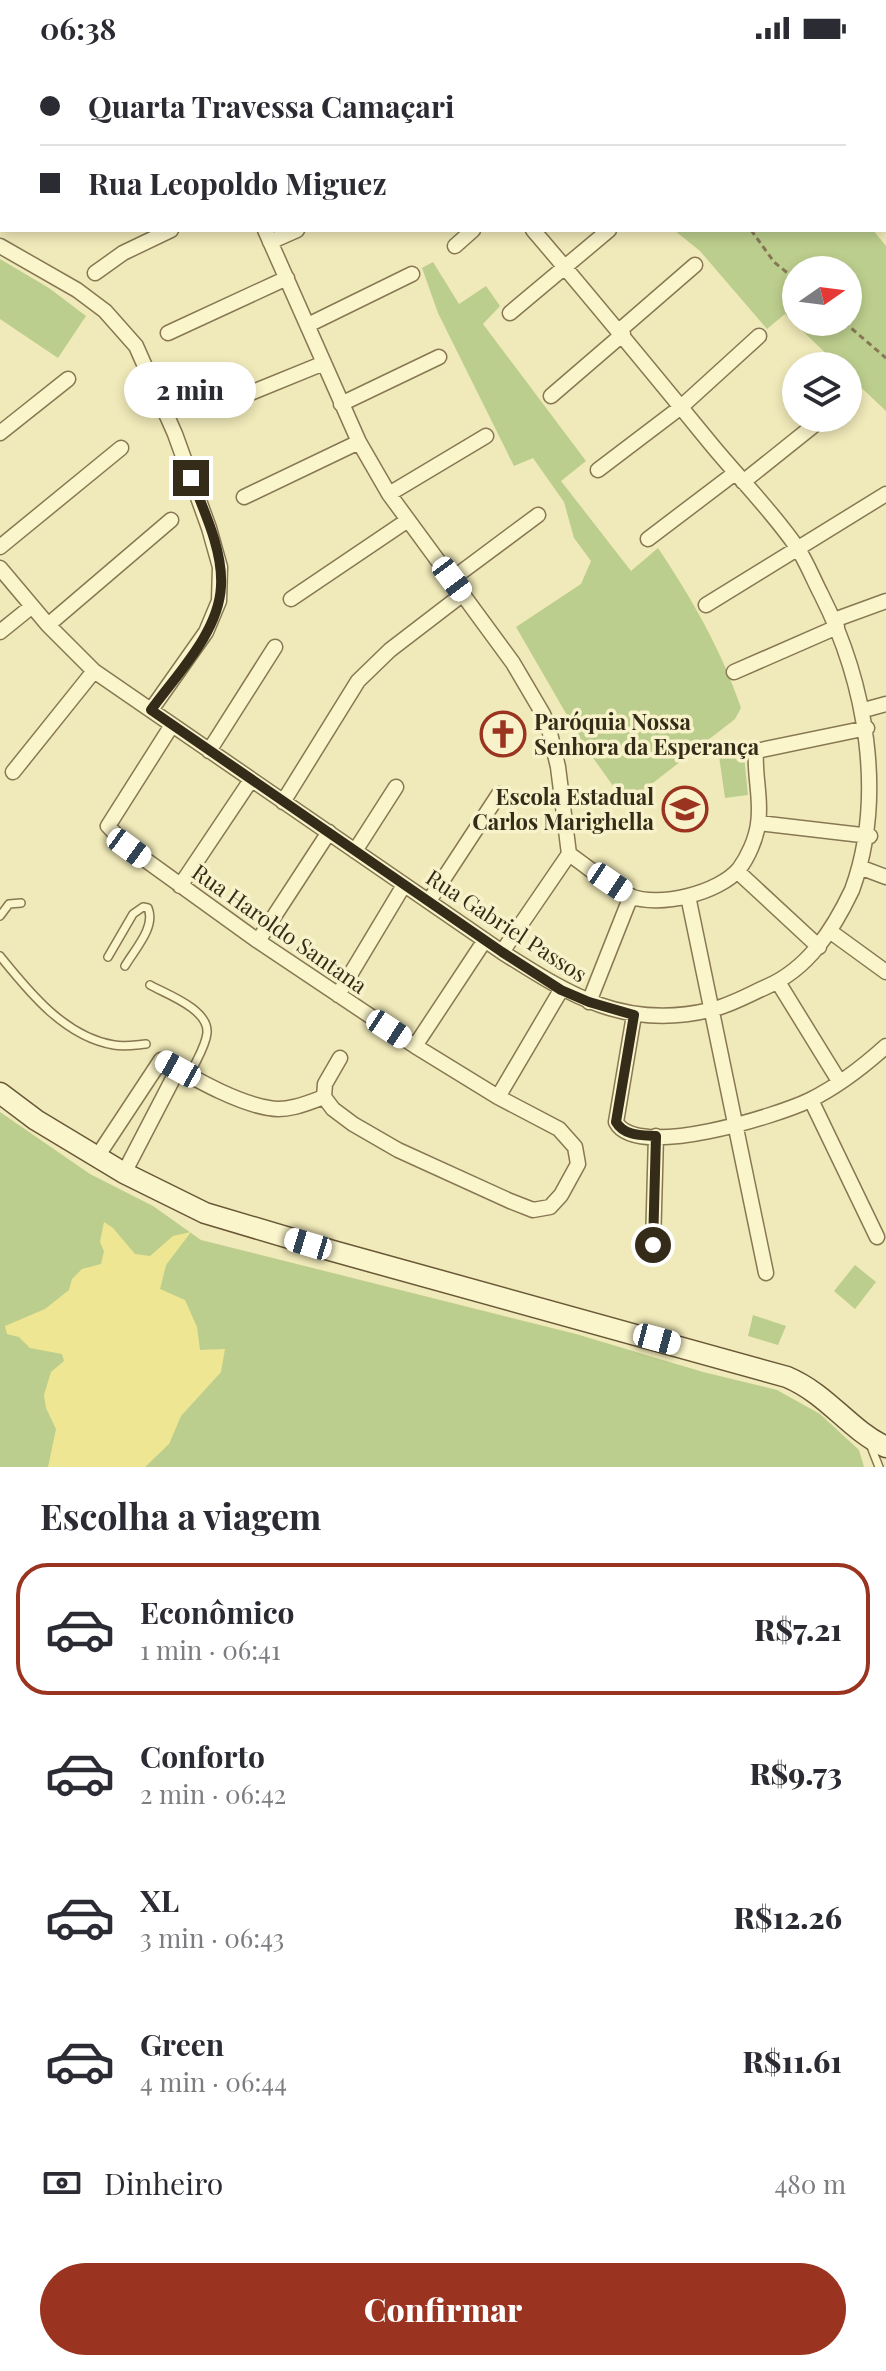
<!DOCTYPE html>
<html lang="pt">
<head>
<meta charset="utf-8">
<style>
	:root { --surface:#fff; --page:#f7f7f7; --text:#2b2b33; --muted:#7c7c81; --line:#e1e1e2; --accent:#9a331f }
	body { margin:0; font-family:"Playfair Display",serif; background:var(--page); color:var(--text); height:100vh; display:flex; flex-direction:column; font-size:30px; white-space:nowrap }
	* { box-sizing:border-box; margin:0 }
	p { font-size:26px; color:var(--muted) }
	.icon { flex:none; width:44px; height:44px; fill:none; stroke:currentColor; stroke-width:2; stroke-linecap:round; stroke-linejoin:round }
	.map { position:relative; height:1411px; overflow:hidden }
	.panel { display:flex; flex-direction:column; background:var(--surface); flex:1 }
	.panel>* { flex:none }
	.banner { position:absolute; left:0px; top:0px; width:886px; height:176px; box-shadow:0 4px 12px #0003; display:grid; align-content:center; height:176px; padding:0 40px; background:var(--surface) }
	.needle { width:52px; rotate:76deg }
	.controls { position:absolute; left:782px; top:200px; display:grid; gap:16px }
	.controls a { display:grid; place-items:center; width:80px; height:80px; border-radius:50%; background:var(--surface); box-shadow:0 4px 12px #0003; font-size:40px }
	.end { position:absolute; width:36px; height:36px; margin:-18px; border:10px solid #352b19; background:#fff; box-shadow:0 0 0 4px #fff }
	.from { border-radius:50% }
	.bubble { position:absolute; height:56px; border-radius:28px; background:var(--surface); box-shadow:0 4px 12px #0003; font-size:26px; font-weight:800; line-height:56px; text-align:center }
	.car { position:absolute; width:24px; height:48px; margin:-24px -12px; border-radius:10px; box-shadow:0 0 6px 2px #0007; background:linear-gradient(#fff 24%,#345 0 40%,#fff 0 76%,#345 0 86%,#fff 0) }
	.banner b { display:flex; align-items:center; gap:28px; height:76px; font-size:30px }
	.banner b+b { border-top:2px solid var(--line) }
	.banner i { width:20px; height:20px; background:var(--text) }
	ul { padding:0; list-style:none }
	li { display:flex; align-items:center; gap:24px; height:132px; margin:0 16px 12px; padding:0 24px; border:4px solid transparent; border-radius:32px }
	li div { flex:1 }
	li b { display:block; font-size:30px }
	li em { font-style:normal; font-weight:800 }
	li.on { border-color:var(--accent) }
	li>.icon { width:72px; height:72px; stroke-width:1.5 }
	h2 { padding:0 40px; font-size:36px; line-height:96px }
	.pay { display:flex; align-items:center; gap:20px; height:88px; padding:0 40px; font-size:30px }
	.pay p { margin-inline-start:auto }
	.cta { display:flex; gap:16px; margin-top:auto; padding:16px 40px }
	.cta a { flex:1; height:92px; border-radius:48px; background:var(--accent); color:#fff; font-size:32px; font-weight:800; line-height:92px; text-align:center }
	.status { display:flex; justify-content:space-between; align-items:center; height:56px; padding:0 40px; background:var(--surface); direction:ltr }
	.status svg { height:22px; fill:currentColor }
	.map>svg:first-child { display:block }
</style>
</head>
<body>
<div class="status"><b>06:38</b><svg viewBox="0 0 49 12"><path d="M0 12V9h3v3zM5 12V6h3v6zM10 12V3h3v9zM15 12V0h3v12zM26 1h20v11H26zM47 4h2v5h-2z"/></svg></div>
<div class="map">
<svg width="886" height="1411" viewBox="0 0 886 1411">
	<rect width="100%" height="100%" fill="#f0e9b9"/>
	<!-- green -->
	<path fill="#bcce8d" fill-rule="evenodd" d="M674 174H873L886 190V355L848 319V310H839L785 258 767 273 700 195ZM796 214H848V266H796Z
		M0 203 49 232 86 260 58 302 0 263Z
		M433 206 459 248 486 230 500 250 483 268 586 405 561 425 631 515 658 492C692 543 721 593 741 652L735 663 626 748 586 692 516 571 581 528 591 505 574 482 564 446 533 402 514 410 438 257 422 212Z
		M743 690 748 739 725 742 718 693Z
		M0 1056 90 1118 153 1150 201 1184 576 1278 703 1316 777 1334 820 1358 859 1394 864 1411H0Z
		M855 1209 876 1226 855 1253 834 1235Z
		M753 1259 786 1270 778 1289 748 1280Z"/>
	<!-- sand -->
	<path fill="#efe693" d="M104 1166 113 1172 135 1198 150 1200 173 1180 191 1176 166 1209 160 1233 185 1244 197 1271 200 1294 225 1293 221 1316 181 1360 169 1388 145 1411H48L56 1373 46 1352 44 1339 51 1316 64 1305 62 1298 30 1292 19 1281 7 1278 5 1270 45 1253 69 1234 72 1223 82 1213 101 1208 104 1195 100 1186Z"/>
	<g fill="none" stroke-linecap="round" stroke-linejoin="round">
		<!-- lane casing -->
		<g stroke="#877853" stroke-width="10">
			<path id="lane" d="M0 860 9 848 21 847
				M0 900C29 936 65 981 114 989 124 991 135 989 146 988
				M108 901 133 858 143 851 148 852C156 871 135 893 125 910
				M150 929C166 938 209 953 207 977 206 990 195 1006 190 1019
				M870 1388 879 1411"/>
		</g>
		<!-- street casing -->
		<g stroke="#877853" stroke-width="17">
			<path id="street" d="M278 2 281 0
				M308 2 313 0
				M544 2 549 0
				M853 2 856 0
				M884 95 886 93
				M265 174 359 386 389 438 513 607 543 658 549 673 558 711 569 798
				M270 186 297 174
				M0 190 77 234 105 255 136 290 175 378 209 472 220 511 219 545 206 576 151 654
				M455 190 473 174
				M95 217 123 197 171 174
				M510 257 609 174
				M308 269 412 218
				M620 274 695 209
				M168 277 287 222
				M551 340 623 278
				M848 342 850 340
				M341 348 439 301
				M216 351 324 307
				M0 377 68 323
				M598 414 681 351 759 280
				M743 426 823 362
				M389 438 486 380
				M244 441 359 386
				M648 483 735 417
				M0 491 121 392
				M0 512 48 569 94 615 502 896C571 940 625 974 710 954 729 950 748 939 766 931 808 913 833 874 852 834 886 740 866 627 821 538 813 523 806 504 796 490 771 454 739 422 711 388 652 316 594 245 533 174
				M452 523 538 459
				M291 543 408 464
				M706 549 886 438
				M834 564 886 545
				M48 569 171 464
				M0 576 31 551
				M734 616 837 571
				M864 654 886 648
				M172 669 108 770 129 792 258 885 415 990 498 1041 559 1073 575 1091 578 1108 561 1139 550 1151 533 1154 510 1145 398 1094 353 1068 333 1053 324 1041 325 1028 340 1002
				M209 695 275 591
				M13 716 94 615
				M283 746 358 625 390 594 463 538
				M759 767 870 780
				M355 795 396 731
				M569 798C588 811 611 831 630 840 659 852 719 837 739 813 748 801 756 783 758 768 762 744 754 719 756 695L867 672
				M862 812 886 821
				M737 815 819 891
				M180 830 251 724
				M688 840 766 1217
				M429 845 499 738
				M831 876 886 916
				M258 885 329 776
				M502 896 569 798
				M778 926 839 1025
				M338 939 404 829
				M589 946 631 840
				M634 959 616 1066C636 1105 779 1059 810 1044 836 1031 865 1009 886 990
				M415 990 485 884
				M498 1041 561 934
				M811 1044 877 1181
				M97 1101 161 1004C192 1021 236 1047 269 1052 287 1056 308 1047 324 1041
				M124 1117 178 1013
				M653 1189 656 1080"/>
		</g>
		<!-- secondary casing -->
		<g stroke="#695837" stroke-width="23">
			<path id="secondary" d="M90 2 91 0
				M228 2 232 0
				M0 83 2 82
				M0 113 2 112
				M0 1037 36 1064 124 1117 205 1157 333 1195 787 1321C829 1339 848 1373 886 1391"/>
		</g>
		<!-- path -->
		<path stroke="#877853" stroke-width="3" stroke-dasharray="6 4" stroke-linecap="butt" d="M654 0 655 2
			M751 174 774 206 796 224
			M844 266 886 302"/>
		<!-- lane -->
		<use href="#lane" stroke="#fbf5cc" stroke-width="7"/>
		<!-- street -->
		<use href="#street" stroke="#fbf5cc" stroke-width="14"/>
		<!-- secondary -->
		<use href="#secondary" stroke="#fbf5cc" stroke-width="20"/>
	</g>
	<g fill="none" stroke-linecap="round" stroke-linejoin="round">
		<!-- route -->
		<path stroke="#352b19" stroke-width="10" d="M191 422C204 455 223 494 221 530 219 576 177 618 151 654L502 896 561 934 589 946 634 959 616 1066C624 1080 642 1079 656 1080L653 1189"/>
	</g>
	<!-- icons -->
	<defs>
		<g id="church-ring" transform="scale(2.3)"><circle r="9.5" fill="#f7f2c9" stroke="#9a331f" stroke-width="1.5"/><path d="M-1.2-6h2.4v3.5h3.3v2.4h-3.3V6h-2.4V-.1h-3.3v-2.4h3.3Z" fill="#9a331f"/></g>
		<g id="school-ring" transform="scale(2.3)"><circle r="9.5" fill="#f7f2c9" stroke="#9a331f" stroke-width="1.5"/><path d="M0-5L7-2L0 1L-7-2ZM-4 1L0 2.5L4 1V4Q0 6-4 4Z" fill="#9a331f"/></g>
	</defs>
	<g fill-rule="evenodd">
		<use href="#church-ring" x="503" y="678"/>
		<use href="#school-ring" x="685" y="753"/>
	</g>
	<g text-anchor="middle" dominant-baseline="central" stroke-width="7" stroke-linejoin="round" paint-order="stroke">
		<!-- poi labels -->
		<g font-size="22" font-weight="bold" fill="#352b19" stroke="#f7f2c9" text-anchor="start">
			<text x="534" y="665">Paróquia Nossa<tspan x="534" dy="25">Senhora da Esperança</tspan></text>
			<text x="654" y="740" text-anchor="end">Escola Estadual<tspan x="654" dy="25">Carlos Marighella</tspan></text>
		</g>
		<!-- street labels -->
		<g font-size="22" fill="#352b19" stroke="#f7f2c9">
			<text transform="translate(507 869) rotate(33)">Rua Gabriel Passos</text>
			<text transform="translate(280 872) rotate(35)">Rua Haroldo Santana</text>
		</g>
	</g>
</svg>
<div class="controls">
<a><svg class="needle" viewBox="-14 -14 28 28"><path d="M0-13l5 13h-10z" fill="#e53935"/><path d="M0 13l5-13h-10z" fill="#7c7c81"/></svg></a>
<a><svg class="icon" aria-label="layers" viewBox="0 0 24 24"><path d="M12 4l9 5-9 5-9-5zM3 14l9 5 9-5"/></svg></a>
</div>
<i class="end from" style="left:653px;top:1189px"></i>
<i class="end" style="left:191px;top:422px"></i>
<div class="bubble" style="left:124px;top:306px;width:132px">2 min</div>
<i class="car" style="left:452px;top:523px;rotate:143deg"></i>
<i class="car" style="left:129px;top:792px;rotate:126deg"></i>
<i class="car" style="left:610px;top:826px;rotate:124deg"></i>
<i class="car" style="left:389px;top:973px;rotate:123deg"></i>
<i class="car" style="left:178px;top:1013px;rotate:299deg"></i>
<i class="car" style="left:308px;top:1188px;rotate:287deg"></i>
<i class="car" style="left:657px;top:1283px;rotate:105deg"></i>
<div class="banner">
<b><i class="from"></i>Quarta Travessa Camaçari</b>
<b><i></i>Rua Leopoldo Miguez</b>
</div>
</div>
<section class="panel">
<h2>Escolha a viagem</h2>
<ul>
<li class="on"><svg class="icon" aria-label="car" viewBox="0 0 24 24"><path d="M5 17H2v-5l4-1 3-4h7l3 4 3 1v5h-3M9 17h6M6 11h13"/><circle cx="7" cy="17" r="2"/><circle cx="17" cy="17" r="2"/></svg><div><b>Econômico</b><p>1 min · 06:41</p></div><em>R$7.21</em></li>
<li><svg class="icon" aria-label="car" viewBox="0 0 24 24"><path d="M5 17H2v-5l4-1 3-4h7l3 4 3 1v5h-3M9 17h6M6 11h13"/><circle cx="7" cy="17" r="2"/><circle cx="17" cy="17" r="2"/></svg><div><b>Conforto</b><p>2 min · 06:42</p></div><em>R$9.73</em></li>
<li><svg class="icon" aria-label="car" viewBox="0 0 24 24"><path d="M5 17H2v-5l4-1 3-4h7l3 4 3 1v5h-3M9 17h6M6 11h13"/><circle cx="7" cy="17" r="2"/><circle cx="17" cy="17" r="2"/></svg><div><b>XL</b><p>3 min · 06:43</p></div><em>R$12.26</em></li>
<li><svg class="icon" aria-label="car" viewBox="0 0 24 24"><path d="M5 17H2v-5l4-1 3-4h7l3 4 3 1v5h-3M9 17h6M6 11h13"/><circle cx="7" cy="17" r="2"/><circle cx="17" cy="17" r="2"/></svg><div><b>Green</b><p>4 min · 06:44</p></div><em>R$11.61</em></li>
</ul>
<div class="pay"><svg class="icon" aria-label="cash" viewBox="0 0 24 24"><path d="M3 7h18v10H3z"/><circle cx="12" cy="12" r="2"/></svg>Dinheiro<p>480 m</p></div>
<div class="cta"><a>Confirmar</a></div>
</section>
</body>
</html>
